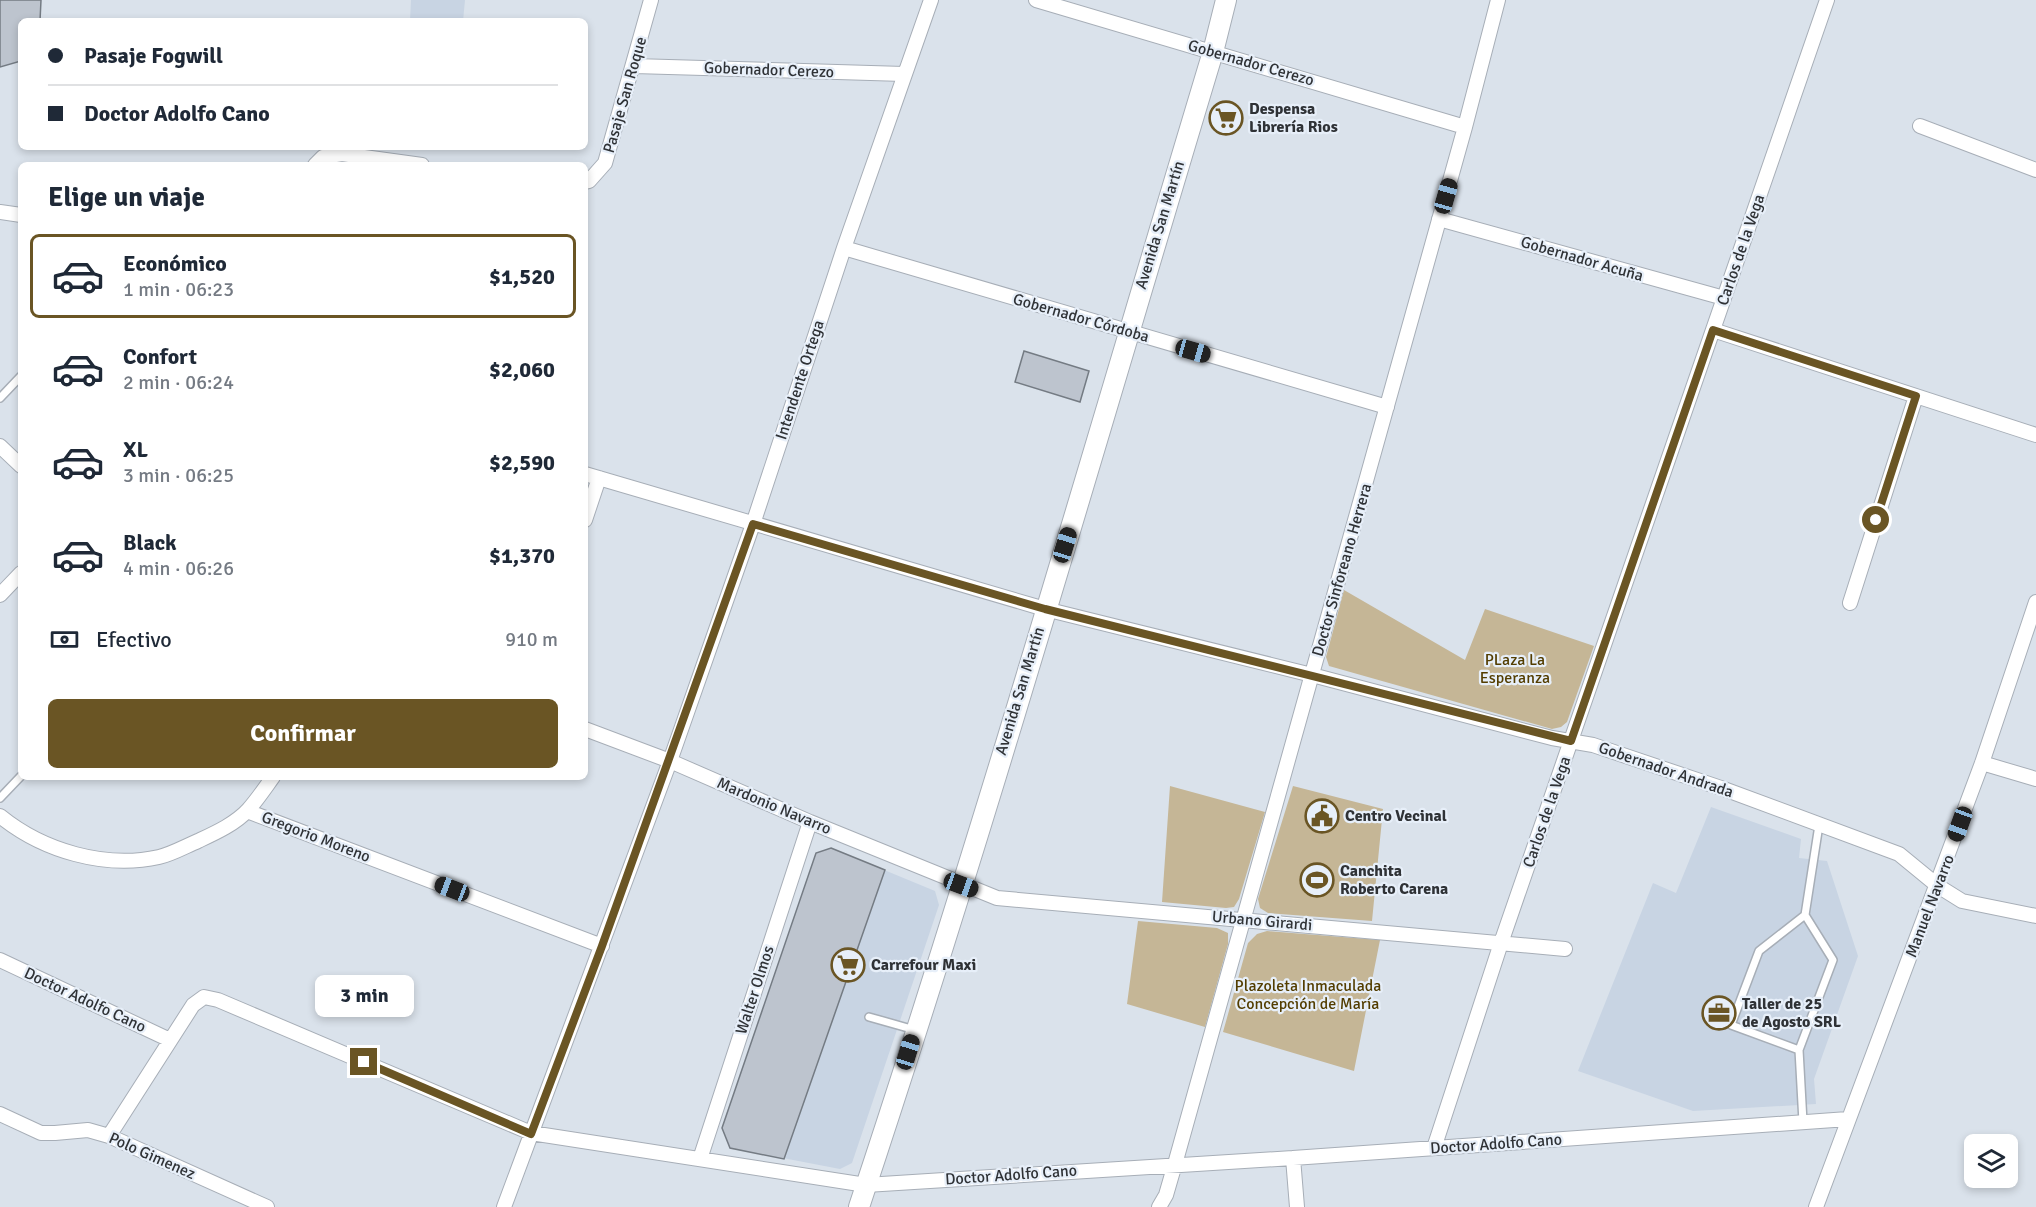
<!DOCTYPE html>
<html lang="es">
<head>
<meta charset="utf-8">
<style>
	:root { --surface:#fff; --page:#f6f6f7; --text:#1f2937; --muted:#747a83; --line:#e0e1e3; --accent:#6a5524 }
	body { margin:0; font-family:Signika,sans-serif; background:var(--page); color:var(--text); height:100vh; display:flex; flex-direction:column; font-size:22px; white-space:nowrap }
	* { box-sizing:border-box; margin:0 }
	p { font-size:20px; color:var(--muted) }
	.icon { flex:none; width:33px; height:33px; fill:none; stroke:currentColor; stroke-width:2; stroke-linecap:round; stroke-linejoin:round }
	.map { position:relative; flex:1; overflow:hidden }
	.details { position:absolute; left:18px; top:162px; width:570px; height:618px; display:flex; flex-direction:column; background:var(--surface); border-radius:9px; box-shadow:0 3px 9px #0003 }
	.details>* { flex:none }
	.hud { position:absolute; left:18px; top:18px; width:570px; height:132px; border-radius:9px; box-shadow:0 3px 9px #0003; display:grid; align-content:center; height:132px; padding:0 30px; background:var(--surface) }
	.buttons { position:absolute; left:1964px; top:1134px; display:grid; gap:12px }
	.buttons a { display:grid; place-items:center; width:54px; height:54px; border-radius:9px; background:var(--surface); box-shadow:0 3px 9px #0003; font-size:30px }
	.end { position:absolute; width:27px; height:27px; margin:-14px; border:8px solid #6a5524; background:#fff; box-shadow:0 0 0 3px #fff }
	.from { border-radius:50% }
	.bubble { position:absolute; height:42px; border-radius:9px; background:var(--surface); box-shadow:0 3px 9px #0003; font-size:20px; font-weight:800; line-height:42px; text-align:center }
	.car { position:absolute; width:18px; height:36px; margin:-18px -9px; border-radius:8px; box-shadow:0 0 4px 2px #0007; background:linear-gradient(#222 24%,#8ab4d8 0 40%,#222 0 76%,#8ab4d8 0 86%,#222 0) }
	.hud b { display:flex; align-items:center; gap:21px; height:57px; font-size:22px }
	.hud b+b { border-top:2px solid var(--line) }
	.hud i { width:15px; height:15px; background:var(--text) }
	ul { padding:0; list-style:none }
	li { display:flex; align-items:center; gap:18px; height:84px; margin:0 12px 9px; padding:0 18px; border:3px solid transparent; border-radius:9px }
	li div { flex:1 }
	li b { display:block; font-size:22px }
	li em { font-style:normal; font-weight:800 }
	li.current { border-color:var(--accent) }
	li>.icon { width:54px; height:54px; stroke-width:1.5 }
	h2 { padding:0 30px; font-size:27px; line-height:72px }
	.pay { display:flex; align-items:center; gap:15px; height:66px; padding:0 30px; font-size:22px }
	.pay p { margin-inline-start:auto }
	.action { display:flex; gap:12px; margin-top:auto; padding:12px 30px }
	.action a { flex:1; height:69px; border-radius:9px; background:var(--accent); color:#fff; font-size:24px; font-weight:800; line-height:69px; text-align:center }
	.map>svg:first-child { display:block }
</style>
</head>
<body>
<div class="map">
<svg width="2036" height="1207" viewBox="0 0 2036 1207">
	<rect width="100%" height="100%" fill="#dae2eb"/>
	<!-- built -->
	<path fill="#c8d4e3" d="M411 0H465L463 21H410Z
		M1711 807 1801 839 1799 858 1827 861 1858 956 1814 1079 1816 1104 1693 1111 1578 1071 1653 883 1676 893Z
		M831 848 935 891 939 905 852 1163 840 1169 730 1148 722 1128 816 853Z"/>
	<!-- green -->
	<path fill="#c5b696" d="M1344 590 1465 660 1485 609 1594 646 1567 722 1561 727 1552 729 1329 666 1326 657Z
		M1170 786 1265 812 1239 899 1234 907 1226 908 1162 902Z
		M1293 786 1383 809 1372 921 1268 913 1260 908 1258 899Z
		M1138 921 1217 928 1228 933V944L1205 1027 1127 1004Z
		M1267 931 1380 940 1354 1071 1223 1032 1248 943 1257 934Z"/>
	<!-- building -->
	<path fill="#bdc4ce" stroke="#747b83" stroke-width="1.5" d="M0 0H41L40 21H21V61L0 67Z
		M1024 351 1089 371 1080 402 1015 382Z
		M831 848 885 870 784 1159 730 1148 722 1128 816 853Z"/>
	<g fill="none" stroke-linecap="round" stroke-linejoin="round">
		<!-- service casing -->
		<g stroke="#a7aeb7" stroke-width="10">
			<path id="service" d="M0 398 21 376
				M0 798 21 776
				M869 1017 915 1030
				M1799 1050 1833 960 1805 915
				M1803 1122 1799 1050 1731 1025 1759 951 1805 915 1819 825"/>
		</g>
		<!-- minor casing -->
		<g stroke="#a7aeb7" stroke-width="16">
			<path id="minor" d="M1036 0 1465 127
				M634 66 904 74
				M1920 126 2036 170
				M315 165 323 157 342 154 422 165
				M585 182 589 181 605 163 651 0
				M0 212 21 215
				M1439 219 1724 298
				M844 248 1387 407
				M1713 330 2036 435
				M0 446 21 466
				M585 474 1045 609 1312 675 1552 738 1593 745 1724 789 1899 854 1938 886 1962 901 2036 916
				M585 520 599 478
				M0 595 21 573
				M1850 603 1916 396
				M585 729 670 761 810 822 997 898 1565 949
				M1982 763 2036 779
				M247 811 602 946
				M0 816C43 851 105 869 159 857 172 854 186 846 198 841 215 833 235 824 248 810 257 800 265 788 273 777
				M0 960 170 1040
				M0 1114 41 1133H55L88 1130 109 1136 267 1207
				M109 1136 193 1005 204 997 218 1000 531 1133 866 1185 1293 1158 1848 1119
				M1434 1148 1501 943 1827 0
				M1293 1158 1297 1207
				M700 1159 810 822
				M504 1207 670 761 753 524 844 248 931 0
				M1159 1207 1166 1195 1175 1164 1465 127 1498 0
				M1816 1207 1982 763 2036 602"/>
		</g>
		<!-- secondary casing -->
		<g stroke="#a7aeb7" stroke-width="22">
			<path id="secondary" d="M859 1207C986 825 1097 437 1213 52L1226 0"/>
		</g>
		<!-- service -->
		<use href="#service" stroke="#fff" stroke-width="7"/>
		<!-- minor -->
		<use href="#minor" stroke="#fff" stroke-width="14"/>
		<!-- secondary -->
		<use href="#secondary" stroke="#fff" stroke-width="20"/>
	</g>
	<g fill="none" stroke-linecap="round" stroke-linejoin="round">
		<!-- route -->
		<path stroke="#6a5524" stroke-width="8" d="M364 1062 531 1134 602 946 753 524 1045 609 1571 741 1713 330 1916 396 1876 520"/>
	</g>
	<!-- icons -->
	<defs>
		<g id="supermarket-ring" transform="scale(1.725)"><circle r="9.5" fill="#e7eff9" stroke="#6a5524" stroke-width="1.5"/><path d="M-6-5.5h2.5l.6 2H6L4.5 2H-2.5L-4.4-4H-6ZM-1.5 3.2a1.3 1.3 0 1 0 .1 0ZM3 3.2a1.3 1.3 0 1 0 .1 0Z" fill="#6a5524"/></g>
		<g id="civic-ring" transform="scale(1.725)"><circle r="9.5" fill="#e7eff9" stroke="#6a5524" stroke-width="1.5"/><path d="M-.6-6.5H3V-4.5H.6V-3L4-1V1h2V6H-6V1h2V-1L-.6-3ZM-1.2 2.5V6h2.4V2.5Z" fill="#6a5524"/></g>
		<g id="stadium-ring" transform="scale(1.725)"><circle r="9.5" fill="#e7eff9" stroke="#6a5524" stroke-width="1.5"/><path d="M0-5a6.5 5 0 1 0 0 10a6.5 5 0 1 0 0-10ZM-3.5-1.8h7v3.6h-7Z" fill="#6a5524"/></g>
		<g id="office-ring" transform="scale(1.725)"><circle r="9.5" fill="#e7eff9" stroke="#6a5524" stroke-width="1.5"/><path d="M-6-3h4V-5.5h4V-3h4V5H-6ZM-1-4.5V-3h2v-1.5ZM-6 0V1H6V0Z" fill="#6a5524"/></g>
	</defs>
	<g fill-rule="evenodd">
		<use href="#supermarket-ring" x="1226" y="118"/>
		<use href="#civic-ring" x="1322" y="816"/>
		<use href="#stadium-ring" x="1317" y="880"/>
		<use href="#supermarket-ring" x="848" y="965"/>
		<use href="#office-ring" x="1719" y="1013"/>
	</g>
	<g text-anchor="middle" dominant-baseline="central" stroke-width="4.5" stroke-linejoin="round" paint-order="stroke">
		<!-- street labels -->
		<g font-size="16" fill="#2f3236" stroke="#e7eff9">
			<text transform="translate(1251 63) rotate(16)">Gobernador Cerezo</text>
			<text transform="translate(769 70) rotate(2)">Gobernador Cerezo</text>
			<text transform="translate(625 95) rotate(-74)">Pasaje San Roque</text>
			<text transform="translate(1160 225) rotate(-73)">Avenida San Martín</text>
			<text transform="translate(1741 250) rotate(-71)">Carlos de la Vega</text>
			<text transform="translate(1582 259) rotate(16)">Gobernador Acuña</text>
			<text transform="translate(1081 318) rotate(16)">Gobernador Córdoba</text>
			<text transform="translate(800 380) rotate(-72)">Intendente Ortega</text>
			<text transform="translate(1342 570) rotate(-74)">Doctor Sinforeano Herrera</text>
			<text transform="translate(1020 691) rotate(-73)">Avenida San Martín</text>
			<text transform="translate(1666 770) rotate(19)">Gobernador Andrada</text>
			<text transform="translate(774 806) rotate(23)">Mardonio Navarro</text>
			<text transform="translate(1547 812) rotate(-71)">Carlos de la Vega</text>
			<text transform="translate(316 837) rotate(21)">Gregorio Moreno</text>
			<text transform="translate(1930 906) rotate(-69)">Manuel Navarro</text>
			<text transform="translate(1262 921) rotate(5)">Urbano Girardi</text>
			<text transform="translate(755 990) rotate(-72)">Walter Olmos</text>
			<text transform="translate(85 1000) rotate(25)">Doctor Adolfo Cano</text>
			<text transform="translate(1496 1144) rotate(-4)">Doctor Adolfo Cano</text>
			<text transform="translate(152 1156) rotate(24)">Polo Gimenez</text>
			<text transform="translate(1011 1175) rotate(-4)">Doctor Adolfo Cano</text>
		</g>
		<!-- poi labels -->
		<g font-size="16" font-weight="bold" fill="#2f3236" stroke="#e7eff9" text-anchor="start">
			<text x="1249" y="109">Despensa<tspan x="1249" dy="18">Librería Rios</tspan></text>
			<text x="1345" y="816">Centro Vecinal</text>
			<text x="1340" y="871">Canchita<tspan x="1340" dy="18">Roberto Carena</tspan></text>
			<text x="871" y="965">Carrefour Maxi</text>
			<text x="1742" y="1004">Taller de 25<tspan x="1742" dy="18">de Agosto SRL</tspan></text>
		</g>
		<!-- park labels -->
		<g font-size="16" fill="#533d00" stroke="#e7eff9">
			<text x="1515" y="660">PLaza La<tspan x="1515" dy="18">Esperanza</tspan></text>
			<text x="1308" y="986">Plazoleta Inmaculada<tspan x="1308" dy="18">Concepción de María</tspan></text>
		</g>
	</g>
</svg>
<div class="buttons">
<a><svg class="icon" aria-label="layers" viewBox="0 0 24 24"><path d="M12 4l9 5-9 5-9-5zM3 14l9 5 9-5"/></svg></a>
</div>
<i class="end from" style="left:1876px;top:520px"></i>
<i class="end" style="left:364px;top:1062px"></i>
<div class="bubble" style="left:315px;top:975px;width:99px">3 min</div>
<i class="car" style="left:1446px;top:196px;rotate:16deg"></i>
<i class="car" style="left:1193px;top:351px;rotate:106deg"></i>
<i class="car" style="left:1065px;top:545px;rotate:17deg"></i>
<i class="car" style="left:1960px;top:824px;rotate:200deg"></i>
<i class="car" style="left:961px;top:885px;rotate:110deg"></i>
<i class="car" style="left:452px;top:889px;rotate:291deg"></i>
<i class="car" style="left:908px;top:1052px;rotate:17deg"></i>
<div class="hud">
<b><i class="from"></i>Pasaje Fogwill</b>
<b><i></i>Doctor Adolfo Cano</b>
</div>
<section class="details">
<h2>Elige un viaje</h2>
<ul>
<li class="current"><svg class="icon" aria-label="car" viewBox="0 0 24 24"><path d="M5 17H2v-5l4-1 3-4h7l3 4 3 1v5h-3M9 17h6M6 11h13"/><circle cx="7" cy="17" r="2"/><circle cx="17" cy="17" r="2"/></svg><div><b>Económico</b><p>1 min · 06:23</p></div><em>$1,520</em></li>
<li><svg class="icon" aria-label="car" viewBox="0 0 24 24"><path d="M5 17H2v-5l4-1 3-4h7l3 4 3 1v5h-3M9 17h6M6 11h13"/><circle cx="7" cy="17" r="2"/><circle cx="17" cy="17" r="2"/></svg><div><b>Confort</b><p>2 min · 06:24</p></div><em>$2,060</em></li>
<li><svg class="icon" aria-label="car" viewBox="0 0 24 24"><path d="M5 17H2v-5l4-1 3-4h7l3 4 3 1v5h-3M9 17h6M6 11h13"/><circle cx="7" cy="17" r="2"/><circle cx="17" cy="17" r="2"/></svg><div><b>XL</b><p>3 min · 06:25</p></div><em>$2,590</em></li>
<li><svg class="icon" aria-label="car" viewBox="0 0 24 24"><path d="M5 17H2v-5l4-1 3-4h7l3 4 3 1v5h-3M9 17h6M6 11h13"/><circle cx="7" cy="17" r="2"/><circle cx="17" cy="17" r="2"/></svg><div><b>Black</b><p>4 min · 06:26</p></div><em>$1,370</em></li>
</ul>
<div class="pay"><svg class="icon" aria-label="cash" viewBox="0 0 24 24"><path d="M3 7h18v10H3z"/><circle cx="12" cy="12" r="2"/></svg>Efectivo<p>910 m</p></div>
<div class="action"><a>Confirmar</a></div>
</section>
</div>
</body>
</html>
